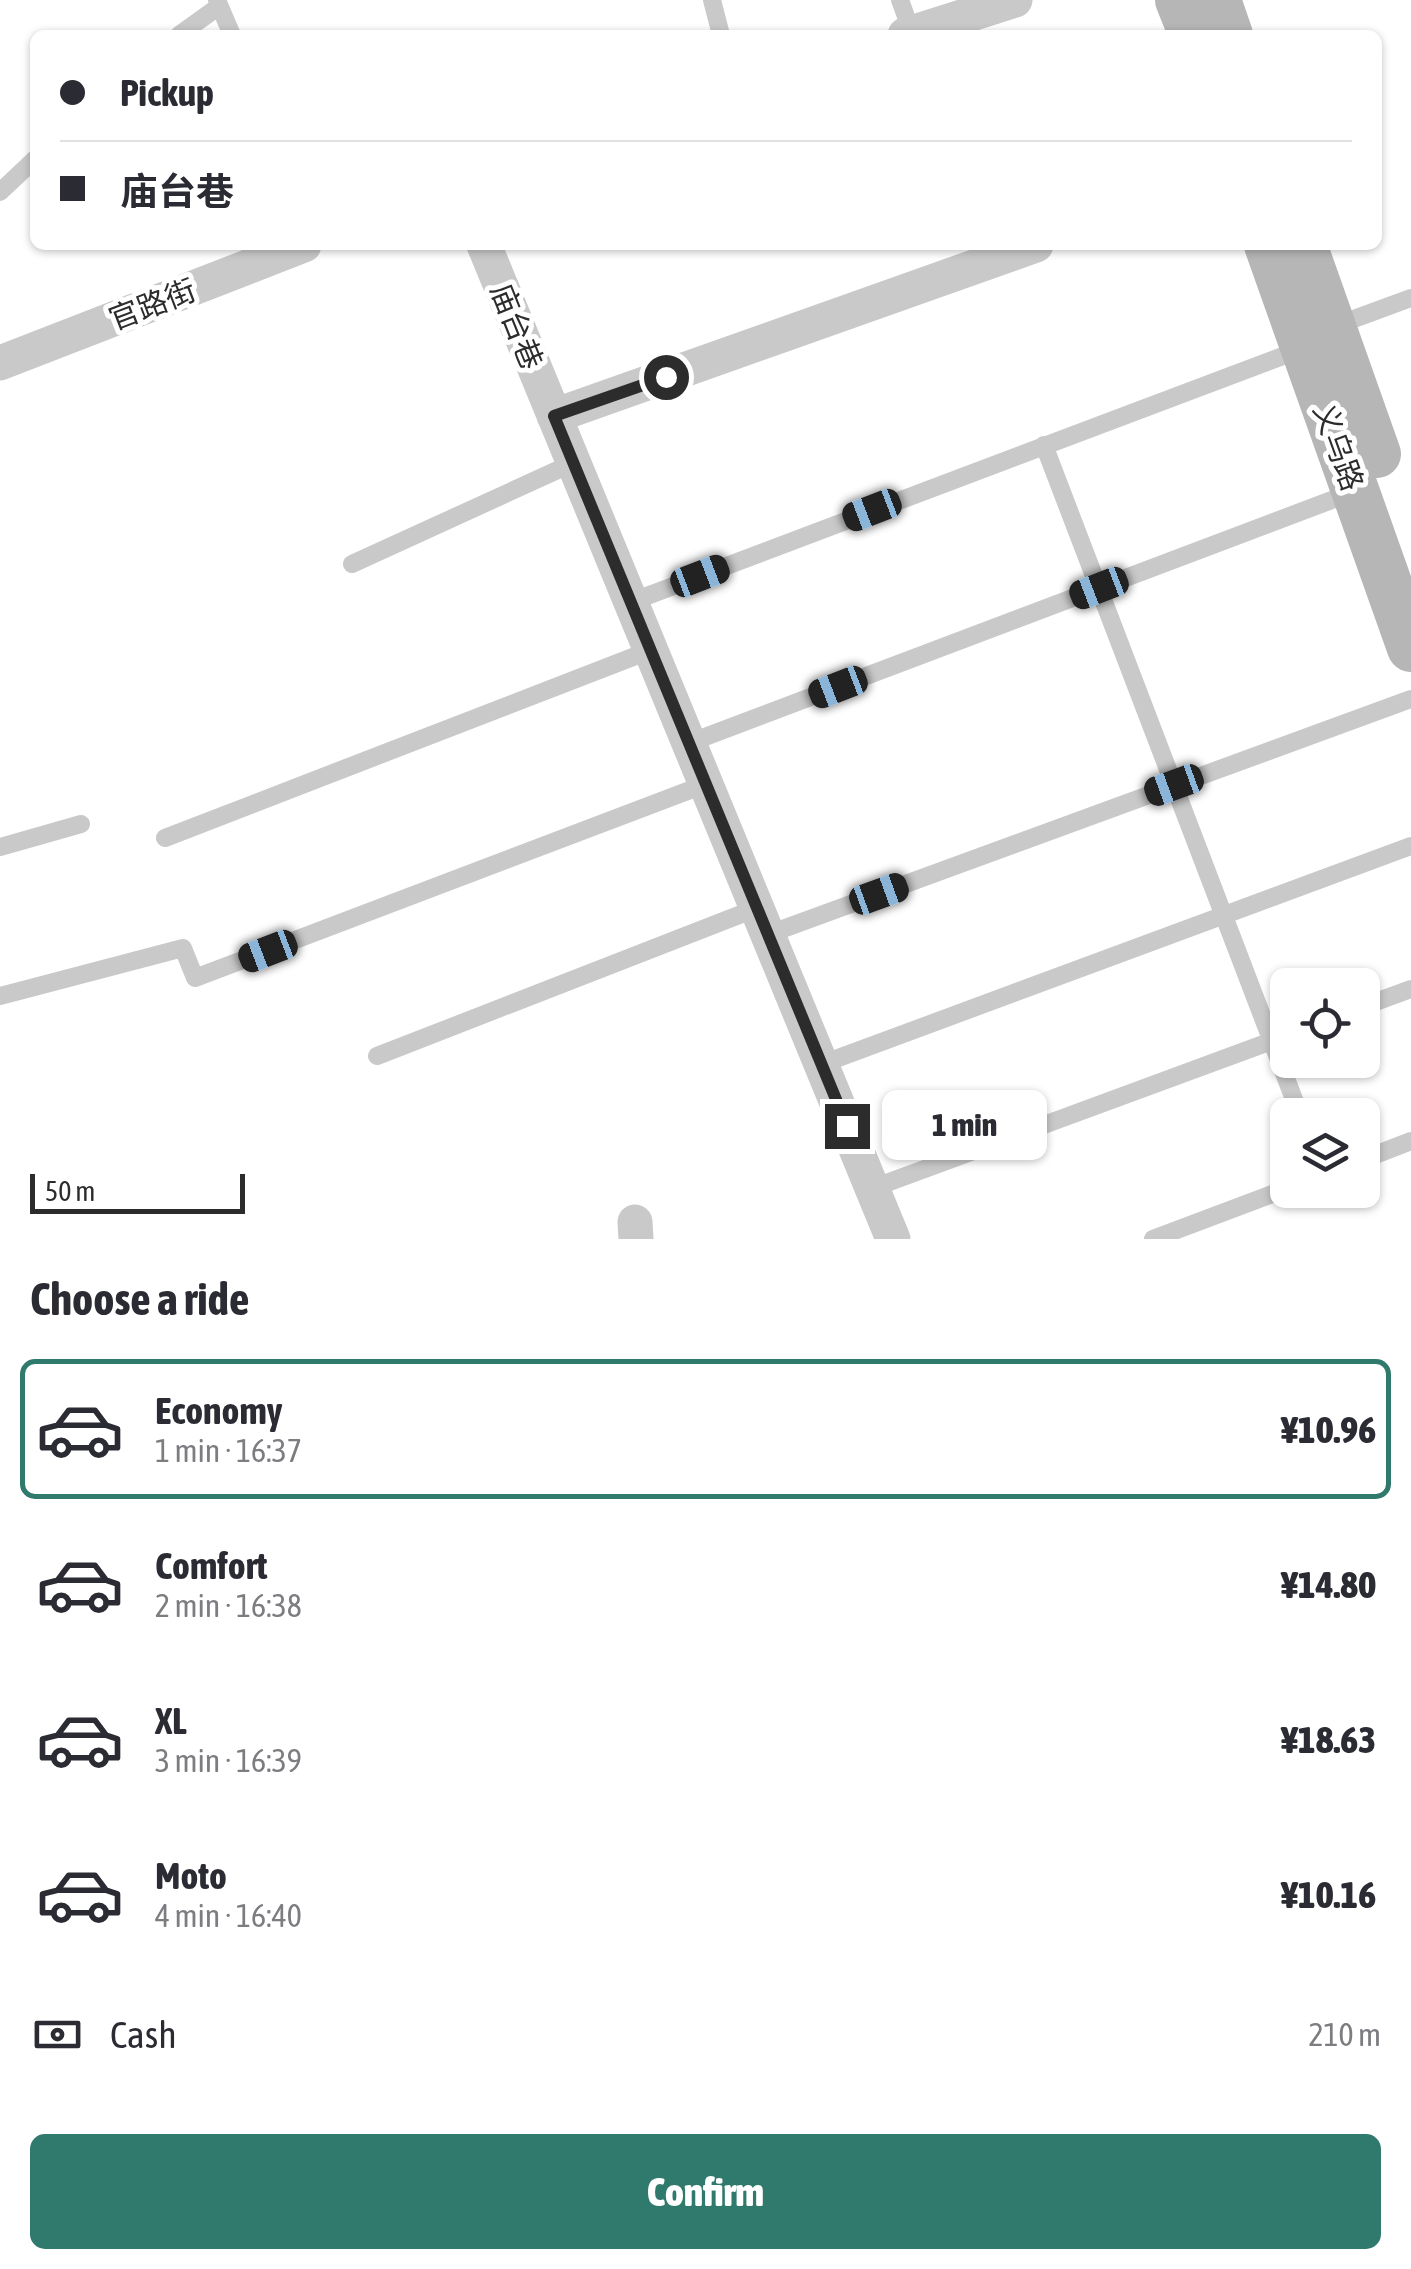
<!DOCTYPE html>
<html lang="en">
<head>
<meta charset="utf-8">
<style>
	:root { --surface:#fff; --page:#f7f7f7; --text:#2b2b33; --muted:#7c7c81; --line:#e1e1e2; --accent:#307a6d }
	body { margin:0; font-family:"Asap Condensed","Noto Sans SC",sans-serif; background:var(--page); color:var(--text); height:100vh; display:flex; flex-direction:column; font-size:38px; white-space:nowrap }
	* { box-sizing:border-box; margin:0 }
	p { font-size:32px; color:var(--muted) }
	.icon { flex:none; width:55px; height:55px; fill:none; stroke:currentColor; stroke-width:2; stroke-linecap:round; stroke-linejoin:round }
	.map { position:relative; height:1239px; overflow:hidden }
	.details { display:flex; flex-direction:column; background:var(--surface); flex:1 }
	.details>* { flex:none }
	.guide { position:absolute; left:30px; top:30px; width:1352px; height:220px; border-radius:15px; box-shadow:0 2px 8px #0004; display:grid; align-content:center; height:220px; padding:0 30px; background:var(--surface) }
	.buttons { position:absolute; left:1270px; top:968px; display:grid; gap:20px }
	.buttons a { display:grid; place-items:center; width:110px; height:110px; border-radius:15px; background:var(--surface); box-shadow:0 2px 8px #0004; font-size:50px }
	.scale { position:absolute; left:30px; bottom:25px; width:215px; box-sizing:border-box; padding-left:10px; border:5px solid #2c2c2c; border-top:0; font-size:28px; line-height:35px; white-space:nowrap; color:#2c2c2c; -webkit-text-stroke:8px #fff; paint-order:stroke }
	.end { position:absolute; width:45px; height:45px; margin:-22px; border:12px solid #2c2c2c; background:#fff; box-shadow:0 0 0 5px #fff }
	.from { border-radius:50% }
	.bubble { position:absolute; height:70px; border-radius:15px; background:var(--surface); box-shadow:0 2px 8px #0004; font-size:32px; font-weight:800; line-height:70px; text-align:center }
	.car { position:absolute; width:30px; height:60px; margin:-30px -15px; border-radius:12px; box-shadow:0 0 8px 2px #0007; background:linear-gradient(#222 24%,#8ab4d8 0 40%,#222 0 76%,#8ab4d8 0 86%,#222 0) }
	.guide b { display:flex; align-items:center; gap:35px; height:95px; font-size:38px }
	.guide b+b { border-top:2px solid var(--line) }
	.guide i { width:25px; height:25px; background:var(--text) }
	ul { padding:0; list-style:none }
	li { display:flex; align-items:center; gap:30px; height:140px; margin:0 20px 15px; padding:0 10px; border:5px solid transparent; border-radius:15px }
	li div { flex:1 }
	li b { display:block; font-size:38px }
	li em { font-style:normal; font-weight:800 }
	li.current { border-color:var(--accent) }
	li>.icon { width:90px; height:90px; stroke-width:1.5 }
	h2 { padding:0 30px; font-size:45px; line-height:120px }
	.pay { display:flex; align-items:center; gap:25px; height:110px; padding:0 30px; font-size:38px }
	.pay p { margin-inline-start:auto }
	.primary-button { display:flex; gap:20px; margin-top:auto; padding:20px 30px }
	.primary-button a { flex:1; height:115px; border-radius:15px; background:var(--accent); color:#fff; font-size:40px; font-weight:800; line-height:115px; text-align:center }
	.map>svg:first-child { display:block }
</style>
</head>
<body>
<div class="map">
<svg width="1411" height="1239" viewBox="0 0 1411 1239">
	<rect width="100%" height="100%" fill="#fff"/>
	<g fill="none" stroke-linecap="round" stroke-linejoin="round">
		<!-- lane -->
		<path stroke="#c9c9c9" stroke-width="18" d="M217 0 232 35
			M712 0 721 35
			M900 0 912 33
			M179 35 218 7
			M0 192 35 159
			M1332 327 1411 298
			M1044 445 1300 1115
			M352 564 573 463
			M631 602 1304 348
			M689 743 1353 492
			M165 838 651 650
			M0 847 81 824
			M769 934 1411 699
			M0 996 183 948 195 978 706 784
			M1362 1007 1411 989
			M377 1056 757 908
			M822 1064 1411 846
			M1362 1160 1411 1141
			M873 1188 1288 1035
			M1153 1239 1288 1188"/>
		<!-- street -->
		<path stroke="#c9c9c9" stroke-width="35" d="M905 35 1015 0
			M484 245 893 1239
			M0 363 304 245
			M554 416 1036 245
			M635 1222 636 1239"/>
		<!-- secondary -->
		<path stroke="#b6b6b6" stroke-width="48" d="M1179 0 1193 35
			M1217 0 1229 35
			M1268 245 1411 648
			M1303 245 1377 454"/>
	</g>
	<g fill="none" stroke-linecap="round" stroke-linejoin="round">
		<!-- route -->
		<path stroke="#2c2c2c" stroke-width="12" d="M666 377 554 416 847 1126"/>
	</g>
	<g text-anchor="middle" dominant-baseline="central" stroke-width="10" stroke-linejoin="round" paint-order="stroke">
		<!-- street labels -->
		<g font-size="30" fill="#2c2c2c" stroke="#fff">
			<text transform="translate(152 304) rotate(-21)">官路街</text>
			<text transform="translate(517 326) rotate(68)">庙台巷</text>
			<text transform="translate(1339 447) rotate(70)">义乌路</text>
		</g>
	</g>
</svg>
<div class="buttons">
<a><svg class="icon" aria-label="locate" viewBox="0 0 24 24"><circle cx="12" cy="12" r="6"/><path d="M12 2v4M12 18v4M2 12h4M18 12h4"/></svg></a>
<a><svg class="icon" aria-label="layers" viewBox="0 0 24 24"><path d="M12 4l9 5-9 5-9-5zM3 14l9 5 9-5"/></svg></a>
</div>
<div class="scale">50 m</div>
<i class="end from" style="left:666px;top:377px"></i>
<i class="end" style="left:847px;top:1126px"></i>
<div class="bubble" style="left:882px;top:1090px;width:165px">1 min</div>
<i class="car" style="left:872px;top:510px;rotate:249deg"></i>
<i class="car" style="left:700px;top:576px;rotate:69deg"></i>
<i class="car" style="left:1099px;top:588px;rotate:249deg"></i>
<i class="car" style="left:838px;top:687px;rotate:249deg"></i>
<i class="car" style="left:1174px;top:785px;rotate:250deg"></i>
<i class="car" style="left:879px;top:894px;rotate:70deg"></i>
<i class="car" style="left:268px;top:951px;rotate:249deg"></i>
<div class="guide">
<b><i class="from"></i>Pickup</b>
<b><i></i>庙台巷</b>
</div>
</div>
<section class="details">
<h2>Choose a ride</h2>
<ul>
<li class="current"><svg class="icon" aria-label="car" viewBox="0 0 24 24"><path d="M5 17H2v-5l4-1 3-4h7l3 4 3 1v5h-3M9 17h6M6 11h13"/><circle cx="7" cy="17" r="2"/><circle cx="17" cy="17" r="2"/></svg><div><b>Economy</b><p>1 min · 16:37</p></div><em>¥10.96</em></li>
<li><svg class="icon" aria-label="car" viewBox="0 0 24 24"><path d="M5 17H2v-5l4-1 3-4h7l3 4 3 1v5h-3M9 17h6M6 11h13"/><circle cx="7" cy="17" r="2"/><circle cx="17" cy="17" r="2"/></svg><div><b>Comfort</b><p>2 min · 16:38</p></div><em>¥14.80</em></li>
<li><svg class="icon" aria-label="car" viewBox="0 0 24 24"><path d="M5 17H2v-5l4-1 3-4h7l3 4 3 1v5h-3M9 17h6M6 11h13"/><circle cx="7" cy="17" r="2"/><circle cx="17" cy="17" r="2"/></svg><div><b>XL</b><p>3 min · 16:39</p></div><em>¥18.63</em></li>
<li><svg class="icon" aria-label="car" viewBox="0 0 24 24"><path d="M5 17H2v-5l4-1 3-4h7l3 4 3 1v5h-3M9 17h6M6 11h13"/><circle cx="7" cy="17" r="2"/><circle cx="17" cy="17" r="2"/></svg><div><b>Moto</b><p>4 min · 16:40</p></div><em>¥10.16</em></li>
</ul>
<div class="pay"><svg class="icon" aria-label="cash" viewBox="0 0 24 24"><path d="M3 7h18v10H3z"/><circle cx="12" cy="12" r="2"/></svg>Cash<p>210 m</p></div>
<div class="primary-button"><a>Confirm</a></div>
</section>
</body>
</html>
